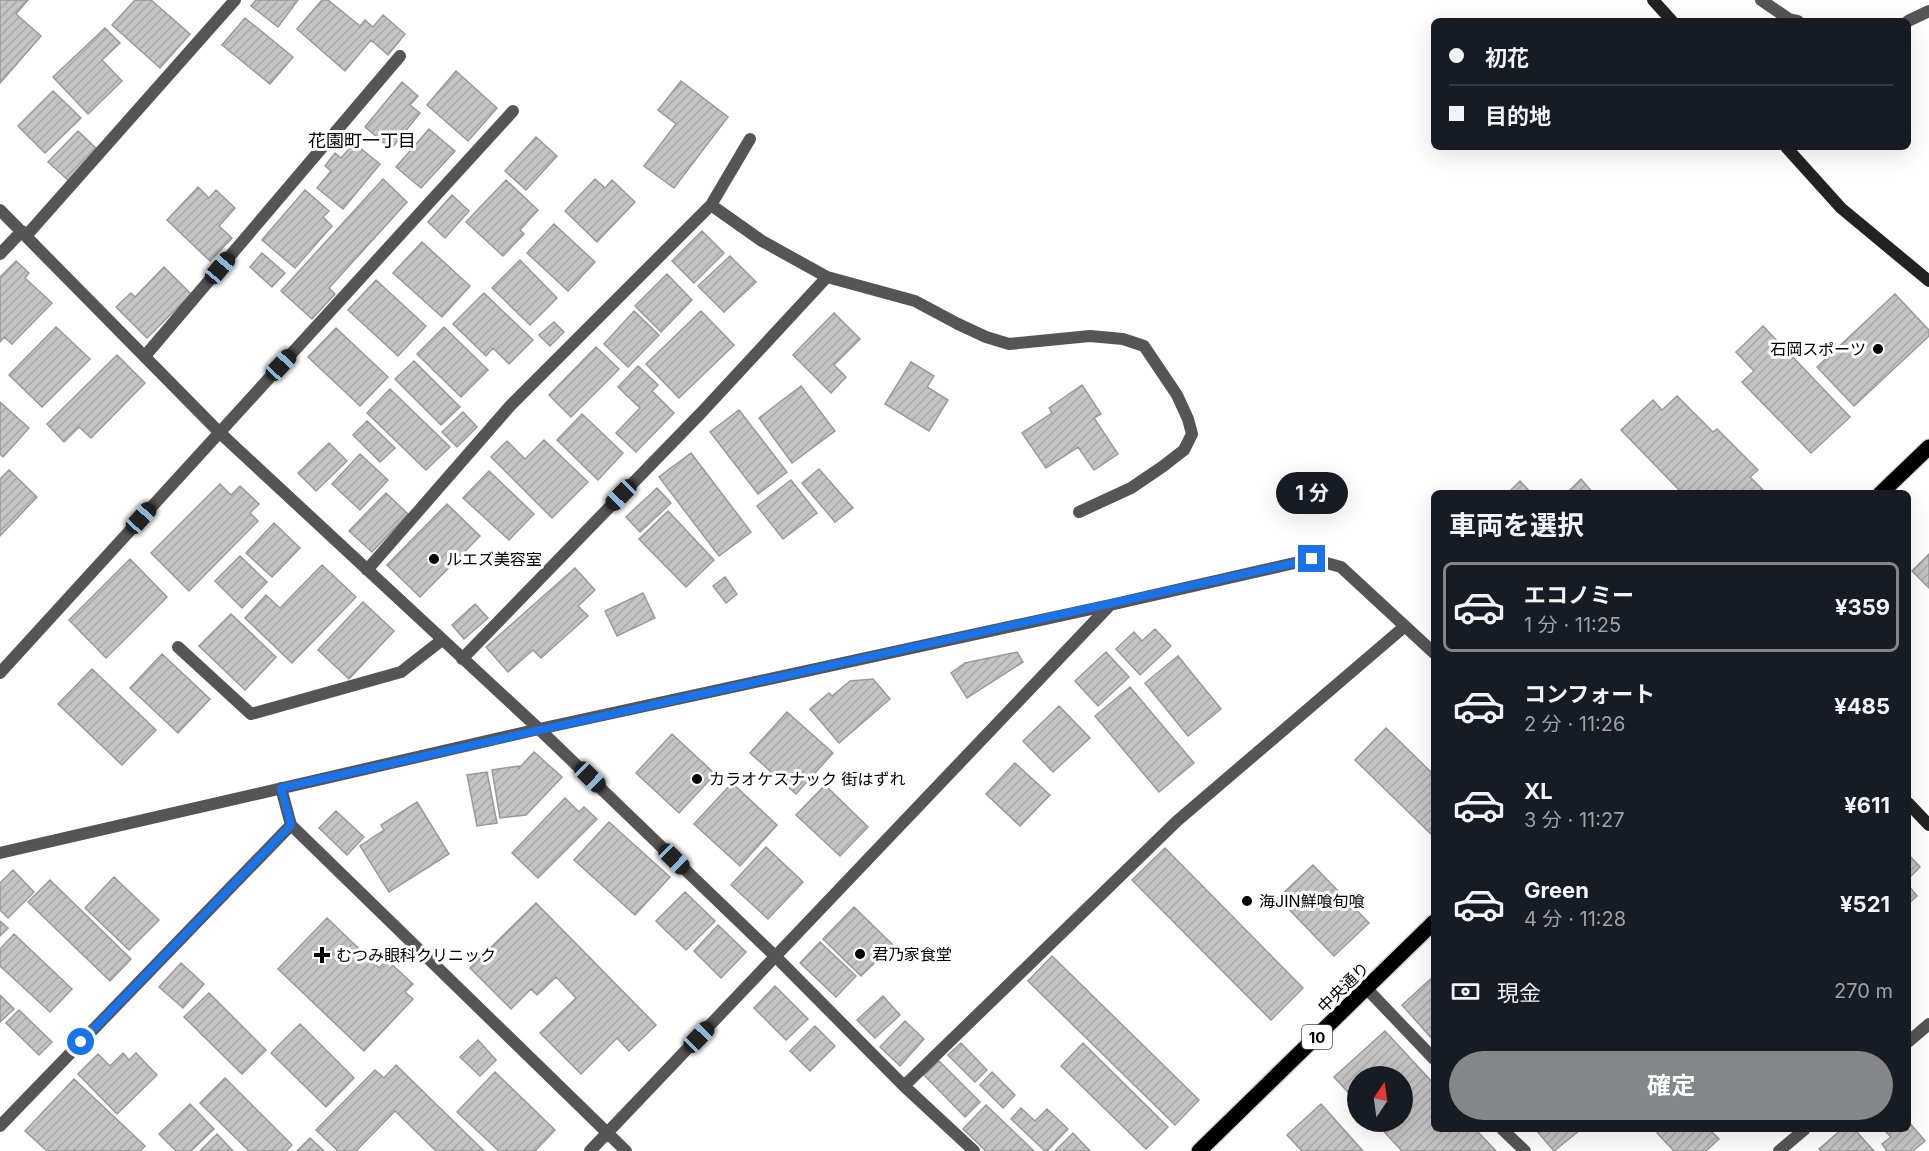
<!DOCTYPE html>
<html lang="ja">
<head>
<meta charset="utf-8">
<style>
	:root { --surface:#171b24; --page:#20242c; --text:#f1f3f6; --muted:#9ea1a6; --line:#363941; --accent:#858687 }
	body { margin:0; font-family:Inter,"Noto Sans JP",sans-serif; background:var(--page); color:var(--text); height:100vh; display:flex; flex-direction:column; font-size:22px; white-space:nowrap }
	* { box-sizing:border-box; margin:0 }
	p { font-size:20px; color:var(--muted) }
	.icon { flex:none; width:33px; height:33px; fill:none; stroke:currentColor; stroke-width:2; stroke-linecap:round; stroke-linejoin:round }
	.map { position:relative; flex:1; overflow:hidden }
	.details { position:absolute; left:1431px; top:490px; width:480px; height:642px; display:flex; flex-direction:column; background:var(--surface); border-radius:9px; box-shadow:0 6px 24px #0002 }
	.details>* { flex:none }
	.guide { position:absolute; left:1431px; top:18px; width:480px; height:132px; border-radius:9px; box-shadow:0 6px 24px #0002; display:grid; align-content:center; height:132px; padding:0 18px; background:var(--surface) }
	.needle { width:39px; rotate:13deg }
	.fabs { position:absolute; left:1347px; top:1066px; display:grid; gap:12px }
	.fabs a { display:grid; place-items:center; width:66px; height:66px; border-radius:50%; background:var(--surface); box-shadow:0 6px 24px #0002; font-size:30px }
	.end { position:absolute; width:27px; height:27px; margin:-14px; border:8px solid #1a73e8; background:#fff; box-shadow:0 0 0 3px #fff }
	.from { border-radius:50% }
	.bubble { position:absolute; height:42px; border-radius:21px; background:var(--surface); box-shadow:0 6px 24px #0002; font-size:20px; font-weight:700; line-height:42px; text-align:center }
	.car { position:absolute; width:18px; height:36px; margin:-18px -9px; border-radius:8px; box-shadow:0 0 4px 2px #0007; background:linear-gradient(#222 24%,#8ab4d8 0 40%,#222 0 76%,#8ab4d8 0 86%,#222 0) }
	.guide b { display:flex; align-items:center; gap:21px; height:57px; font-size:22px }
	.guide b+b { border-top:2px solid var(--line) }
	.guide i { width:15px; height:15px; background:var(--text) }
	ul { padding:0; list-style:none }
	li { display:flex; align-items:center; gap:18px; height:90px; margin:0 12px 9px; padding:0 6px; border:3px solid transparent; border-radius:9px }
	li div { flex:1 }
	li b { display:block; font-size:22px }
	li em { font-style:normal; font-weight:700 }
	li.on { border-color:var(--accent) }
	li>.icon { width:54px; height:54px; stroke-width:1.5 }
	h2 { padding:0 18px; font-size:27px; line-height:72px }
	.pay { display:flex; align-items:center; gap:15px; height:66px; padding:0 18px; font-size:22px }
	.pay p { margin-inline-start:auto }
	.button { display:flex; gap:12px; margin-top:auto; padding:12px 18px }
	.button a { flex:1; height:69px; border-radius:36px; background:var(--accent); color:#fff; font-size:24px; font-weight:700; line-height:69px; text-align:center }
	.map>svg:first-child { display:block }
</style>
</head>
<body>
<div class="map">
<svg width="1929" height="1151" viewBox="0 0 1929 1151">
	<defs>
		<pattern id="building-hatch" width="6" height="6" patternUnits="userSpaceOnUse" patternTransform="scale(1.5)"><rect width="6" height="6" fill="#c4c4c4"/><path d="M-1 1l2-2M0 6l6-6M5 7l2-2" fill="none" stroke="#a7a7a7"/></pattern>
	</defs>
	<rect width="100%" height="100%" fill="#fff"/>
	<!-- building -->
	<path fill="url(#building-hatch)" stroke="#999" stroke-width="1.5" d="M0 0H28L16 14 41 36 0 83Z
		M135 0H151L190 34 160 68 112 25Z
		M256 0H298L278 27 251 6Z
		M322 0H328L360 26 365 20 373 27 383 15 405 34 388 55 371 40 345 71 297 29Z
		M245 18 293 57 270 84 222 45Z
		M105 28 120 43 102 60 122 81 88 114 53 77Z
		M456 71 497 108 468 141 427 105Z
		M681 81 728 117 674 188 644 166 676 124 658 110Z
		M402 82 418 96 410 105 420 113 391 149 365 127Z
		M53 91 81 118 45 153 18 126Z
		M429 129 455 151 421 188 396 167Z
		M78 131 98 150 69 181 48 162Z
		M536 137 557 156 526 190 505 171Z
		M354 143 380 164 343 209 317 188 331 171 325 166 335 153 341 158Z
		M383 179 407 202 329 288 335 294 312 319 281 291Z
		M595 179 605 188 612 180 635 202 597 242 565 211Z
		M506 180 538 210 520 230 524 234 503 256 466 222Z
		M198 187 209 198 216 190 235 208 219 226 232 238 210 261 167 220Z
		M305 190 329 211 323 217 332 226 295 268 262 240Z
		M452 195 469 211 445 238 428 222Z
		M554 224 595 262 568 291 527 253Z
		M702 231 724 253 694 283 672 261Z
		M422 242 470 286 442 317 393 273Z
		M262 253 285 273 272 287 250 267Z
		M730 256 756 282 724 312 698 286Z
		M520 260 557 298 530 325 492 288Z
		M16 261 29 273 25 278 52 303 12 344 4 337 0 342V277Z
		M164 267 191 294 147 338 116 307 131 293 135 297Z
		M667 274 692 300 661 332 635 306Z
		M376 280 426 326 398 356 348 310Z
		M484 293 533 340 509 364 493 348 486 356 453 324Z
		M1895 294 1929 330V336L1854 406 1817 367Z
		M634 311 659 335 628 367 604 344Z
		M701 311 734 345 679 398 646 364Z
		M834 313 860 339 834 365 846 377 831 393 793 355Z
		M554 322 564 332 550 346 539 335Z
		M1763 326 1850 417 1811 453 1742 382 1754 371 1736 352Z
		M56 327 90 359 42 407 9 375Z
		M444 327 488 370 461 397 417 354Z
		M336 328 388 377 360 406 308 357Z
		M596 347 619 369 571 417 549 395Z
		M117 355 145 383 91 438 79 427 64 442 47 424Z
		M414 361 460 407 441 425 395 379Z
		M911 362 934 376 927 387 948 400 929 431 885 404Z
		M638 366 658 385 652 391 674 413 636 452 616 433 640 408 618 387Z
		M1082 385 1101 414 1094 418 1118 454 1094 470 1078 447 1046 468 1022 433 1052 413 1049 408Z
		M801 386 835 431 792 463 759 418Z
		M390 389 450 447 426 470 367 413Z
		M1677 396 1713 432 1717 429 1758 470 1750 477 1765 492 1764 494H1683L1621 430 1653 400 1662 410Z
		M0 402 29 428 3 457 0 454Z
		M739 410 787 472 758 494 710 432Z
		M463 412 477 427 457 447 442 432Z
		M582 414 623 453 598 480 557 440Z
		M367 421 395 448 380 462 353 435Z
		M544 440 588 482 552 518 491 457 507 441 525 459Z
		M329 443 347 461 316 491 298 473Z
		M691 453 751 532 719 556 659 477Z
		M360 454 388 480 360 510 332 484Z
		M819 469 853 508 835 522 802 483Z
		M9 470 37 497 0 536V479Z
		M489 471 534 514 509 540 463 498Z
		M1581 479 1594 494H1566Z
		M791 480 817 513 783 539 757 506Z
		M1520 481 1532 494H1507Z
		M220 484 231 495 240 486 259 504 250 513 258 521 189 591 151 553Z
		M657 488 671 503 640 532 626 517Z
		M386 493 408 514 372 552 349 531Z
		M447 504 480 536 420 597 387 565Z
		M668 511 714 560 686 587 639 539Z
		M274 523 300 548 272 577 246 553Z
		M1929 554V588L1912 571Z
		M240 556 267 582 242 608 215 581Z
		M130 559 167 597 106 658 69 620Z
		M322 565 356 597 292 663 245 618 266 595 280 608Z
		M575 568 595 590 578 606 588 616 541 658 533 650 508 672 486 647Z
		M725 577 737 594 726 603 713 586Z
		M643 593 655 618 617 636 605 611Z
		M363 602 394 631 349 679 318 650Z
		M475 604 488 618 464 639 452 625Z
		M231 614 276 657 245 690 199 646Z
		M1155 629 1171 646 1140 675 1116 649 1134 632 1142 641Z
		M1017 652 1023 662 967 698 951 673 965 663Z
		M1106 652 1129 677 1098 706 1075 681Z
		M162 654 210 699 178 733 130 688Z
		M1178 656 1221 709 1188 736 1145 683Z
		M92 669 156 730 122 765 58 704Z
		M873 679 890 699 839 743 810 709 829 693 832 696 850 681Z
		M1130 687 1194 763 1159 792 1095 716Z
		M1059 706 1090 738 1053 772 1023 741Z
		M787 712 833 753 796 794 750 753Z
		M1386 728 1434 775V837L1355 760Z
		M672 734 715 774 679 813 636 773Z
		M534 752 562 777 526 815 500 818 492 770 519 766V768Z
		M1015 763 1050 795 1020 826 986 794Z
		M487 772 497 823 477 826 467 775Z
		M732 783 777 825 740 866 694 824Z
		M825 785 868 827 840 856 796 815Z
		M565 798 579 812 584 807 597 819 538 878 512 853Z
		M417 802 449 854 389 892 360 846 384 830 381 825Z
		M336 811 364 837 347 855 319 828Z
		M609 822 670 877 635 915 574 860Z
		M766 847 803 882 768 919 731 885Z
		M1165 848 1303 988 1271 1020 1132 880Z
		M1908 854 1920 867 1908 879Z
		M1313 865 1369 923 1334 956 1278 898Z
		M13 870 34 892 8 918 0 910V883Z
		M114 877 159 920 129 950 85 908Z
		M50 880 131 959 110 981 28 902Z
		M1908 885 1917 896 1908 904Z
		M685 892 715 921 686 950 656 921Z
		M536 903 656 1025 629 1051 617 1038 581 1074 540 1033 576 998 556 977 537 995 531 989 511 1009 470 968Z
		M854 907 893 945 861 976 823 939Z
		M327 918 379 968 387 960 413 984 405 992 413 999 364 1051 278 969Z
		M0 921 8 928 0 936Z
		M718 925 746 952 721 978 694 951Z
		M14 934 72 989 50 1012 0 966V949Z
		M820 942 856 976 836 997 800 963Z
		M1052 956 1199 1100 1175 1125 1028 981Z
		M181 963 204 984 183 1008 159 987Z
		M1434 976V1041L1402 1005Z
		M775 986 808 1019 786 1040 754 1008Z
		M209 993 266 1050 242 1074 184 1017Z
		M0 995 14 1009 0 1022Z
		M883 996 900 1015 875 1038 857 1020Z
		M19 1010 52 1042 39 1055 6 1023Z
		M905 1021 924 1039 900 1066 880 1047Z
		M300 1024 354 1078 326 1107 271 1053Z
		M815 1026 835 1046 810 1071 790 1051Z
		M1385 1031 1434 1084V1130H1476L1496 1151H1402L1375 1122H1402V1077H1358V1103L1334 1077Z
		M478 1040 496 1060 480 1076 460 1057Z
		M961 1043 987 1070 975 1082 948 1055Z
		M1083 1043 1168 1127 1146 1149 1061 1066Z
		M123 1053 129 1060 136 1053 157 1075 117 1114 78 1074 98 1054 110 1066Z
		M939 1061 980 1102 965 1117 924 1075Z
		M396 1065 484 1151H436L395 1111 356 1151H338L316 1130 375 1070 384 1078Z
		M495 1072 555 1130 535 1151H499L457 1112Z
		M992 1072 1015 1095 1003 1108 980 1085Z
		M225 1078 292 1145 286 1151H249L200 1103Z
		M74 1079 145 1146 140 1151H47L25 1131Z
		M190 1104 214 1129 191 1151H176L159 1134Z
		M1321 1104 1363 1151H1302L1287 1135Z
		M986 1105 1034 1151H986L963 1129Z
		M1021 1108 1035 1121 1047 1109 1068 1129 1047 1151H1045L1011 1119Z
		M1908 1121 1925 1141 1913 1151H1887L1882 1144 1891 1137 1884 1130H1908Z
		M1536 1130H1580L1554 1151Z
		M1660 1130H1710L1719 1139 1706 1151H1674L1657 1133Z
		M1841 1130H1855L1874 1151H1821L1819 1149Z
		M1073 1133 1090 1151H1055Z
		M217 1134 233 1151H200Z
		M310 1138 324 1151H297Z"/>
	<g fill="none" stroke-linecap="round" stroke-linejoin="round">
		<!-- primary casing -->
		<g stroke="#dbdbdb" stroke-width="18">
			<path id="primary" d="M1880 494 1929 447
				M1199 1151 1434 922"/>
		</g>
		<!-- lane -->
		<path stroke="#555" stroke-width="12" d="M26 236 235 0
			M958 324 986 337 1009 344 1090 336 1123 339 1144 346 1177 395 1188 419 1192 434 1184 450 1162 467 1131 488 1079 512
			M145 356 400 56
			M178 647 251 714 401 672 442 640"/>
		<!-- street -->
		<path stroke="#555" stroke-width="12" d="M1761 0 1789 19 1798 21
			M1908 21 1929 11
			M711 205 762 241 827 277 915 301 958 324
			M0 210 219 432 539 729 776 957 904 1086 974 1151
			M0 254 22 231
			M367 570 510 406 711 205 750 139
			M462 659 701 413 827 277
			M0 673 513 111
			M281 788 291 825 626 1151
			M0 853 539 729 1110 605 1312 559 1341 567 1434 653
			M1367 989 1434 1059
			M1908 1042 1929 1024
			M904 1086 1177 821 1404 627
			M0 1126 291 825
			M1503 1130 1525 1151
			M590 1151 1110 605
			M1779 1151 1804 1130"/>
		<!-- secondary -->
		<path stroke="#222" stroke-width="12" d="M1653 0 1672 21
			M1786 147 1841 208 1929 281
			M1908 803 1929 825"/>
		<!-- primary -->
		<use href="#primary" stroke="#000" stroke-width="15"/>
	</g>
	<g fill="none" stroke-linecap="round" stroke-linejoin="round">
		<!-- route -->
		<path stroke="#1a73e8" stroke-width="8" d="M81 1042 291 825 281 788C624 709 969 637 1312 559"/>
	</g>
	<!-- markers -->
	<g fill="#000" stroke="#fff" stroke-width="2">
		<circle cx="1878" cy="349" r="6"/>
		<circle cx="434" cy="559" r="6"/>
		<circle cx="697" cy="779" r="6"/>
		<circle cx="1247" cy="901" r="6"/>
		<circle cx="860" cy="954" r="6"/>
		<path d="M319 946h6v6h6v6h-6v6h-6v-6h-6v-6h6z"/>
	</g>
	<g text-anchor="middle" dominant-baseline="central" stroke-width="6" stroke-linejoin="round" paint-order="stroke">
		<!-- shield labels -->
		<rect fill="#fff" stroke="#4c4c4c" stroke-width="1.5" x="1302" y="1025" width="30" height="24" rx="4.5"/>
		<g font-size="15" font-weight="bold" fill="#000">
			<text x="1317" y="1037">10</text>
		</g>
		<!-- poi labels -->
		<g font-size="16" fill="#000" stroke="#fff" text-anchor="start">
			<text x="1866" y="349" text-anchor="end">石岡スポーツ</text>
			<text x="446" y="559">ルエズ美容室</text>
			<text x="709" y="779">カラオケスナック 街はずれ</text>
			<text x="1259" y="901">海JIN鮮喰旬喰</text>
			<text x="872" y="954">君乃家食堂</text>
			<text x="336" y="955">むつみ眼科クリニック</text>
		</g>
		<!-- street labels -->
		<g font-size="16" fill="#000" stroke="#fff">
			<text transform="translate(1343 987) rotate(-44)">中央通り</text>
		</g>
		<!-- neighbourhood labels -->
		<g font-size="18" fill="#000" stroke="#fff">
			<text x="362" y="140">花園町一丁目</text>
		</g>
	</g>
</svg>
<div class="fabs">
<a><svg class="needle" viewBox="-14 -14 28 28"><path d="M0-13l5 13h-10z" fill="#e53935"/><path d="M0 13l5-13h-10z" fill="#9ea1a6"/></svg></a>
</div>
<i class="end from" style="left:81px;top:1042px"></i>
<i class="end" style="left:1312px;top:559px"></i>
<div class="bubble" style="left:1276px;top:472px;width:72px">1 分</div>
<i class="car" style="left:220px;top:268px;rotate:40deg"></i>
<i class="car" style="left:281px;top:365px;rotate:43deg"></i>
<i class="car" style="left:621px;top:495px;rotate:224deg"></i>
<i class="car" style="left:141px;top:518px;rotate:42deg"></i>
<i class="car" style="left:590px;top:777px;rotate:134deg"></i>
<i class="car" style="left:674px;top:859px;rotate:134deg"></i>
<i class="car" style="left:699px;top:1037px;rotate:44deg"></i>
<div class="guide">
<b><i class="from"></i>初花</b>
<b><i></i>目的地</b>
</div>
<section class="details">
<h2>車両を選択</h2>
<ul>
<li class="on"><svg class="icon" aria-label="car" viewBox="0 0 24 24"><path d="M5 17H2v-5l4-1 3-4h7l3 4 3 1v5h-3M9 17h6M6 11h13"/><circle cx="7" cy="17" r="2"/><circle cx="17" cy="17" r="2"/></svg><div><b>エコノミー</b><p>1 分 · 11:25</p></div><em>¥359</em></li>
<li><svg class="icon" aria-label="car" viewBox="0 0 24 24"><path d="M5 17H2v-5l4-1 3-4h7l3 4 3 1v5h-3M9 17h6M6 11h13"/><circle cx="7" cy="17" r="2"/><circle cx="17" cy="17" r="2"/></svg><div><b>コンフォート</b><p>2 分 · 11:26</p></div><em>¥485</em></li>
<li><svg class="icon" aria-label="car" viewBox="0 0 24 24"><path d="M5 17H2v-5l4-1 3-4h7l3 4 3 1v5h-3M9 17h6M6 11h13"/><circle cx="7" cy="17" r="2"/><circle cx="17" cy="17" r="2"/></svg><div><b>XL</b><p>3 分 · 11:27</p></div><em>¥611</em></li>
<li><svg class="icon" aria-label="car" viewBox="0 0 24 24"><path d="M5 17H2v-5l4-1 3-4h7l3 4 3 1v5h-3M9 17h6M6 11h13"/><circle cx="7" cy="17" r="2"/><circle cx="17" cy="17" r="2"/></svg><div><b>Green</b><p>4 分 · 11:28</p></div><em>¥521</em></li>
</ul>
<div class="pay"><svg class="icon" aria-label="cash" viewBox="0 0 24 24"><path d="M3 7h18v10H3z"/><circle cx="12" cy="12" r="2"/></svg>現金<p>270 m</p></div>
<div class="button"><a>確定</a></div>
</section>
</div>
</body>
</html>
